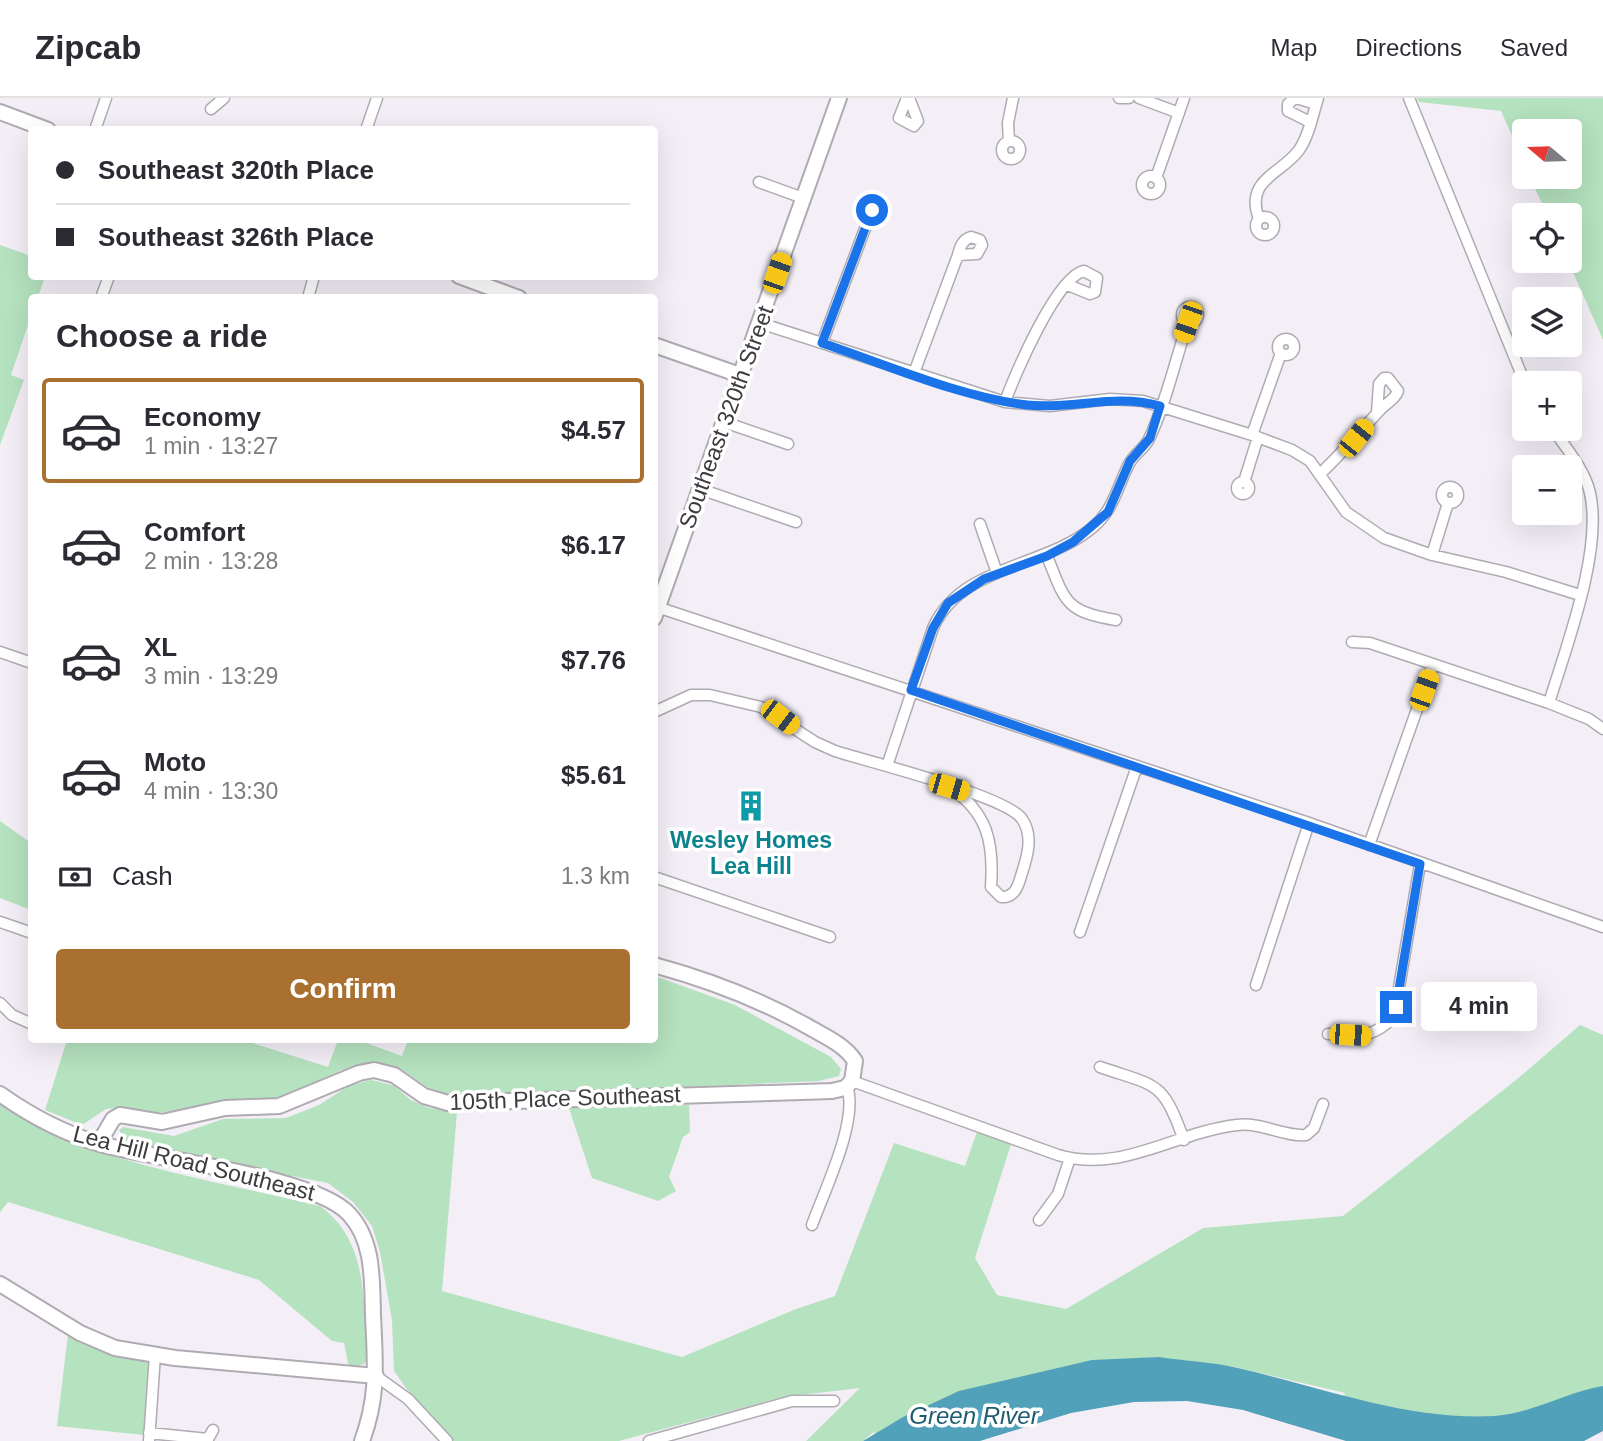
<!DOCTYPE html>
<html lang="en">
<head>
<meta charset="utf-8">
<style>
	:root { --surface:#fff; --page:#f7f7f7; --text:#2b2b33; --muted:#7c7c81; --line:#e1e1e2; --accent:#aa702f }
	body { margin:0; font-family:Helvetica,sans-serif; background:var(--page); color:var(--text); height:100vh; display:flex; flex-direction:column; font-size:26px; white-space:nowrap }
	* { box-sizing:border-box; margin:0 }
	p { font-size:23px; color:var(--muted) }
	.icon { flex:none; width:38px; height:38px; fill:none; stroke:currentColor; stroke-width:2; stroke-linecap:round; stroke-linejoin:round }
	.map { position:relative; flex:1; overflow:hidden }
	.sheet { position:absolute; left:28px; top:196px; width:630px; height:749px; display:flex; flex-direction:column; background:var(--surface); border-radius:7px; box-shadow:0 7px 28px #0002 }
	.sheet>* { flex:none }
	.guide { position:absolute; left:28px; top:28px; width:630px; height:154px; border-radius:7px; box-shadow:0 7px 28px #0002; display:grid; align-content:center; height:154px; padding:0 28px; background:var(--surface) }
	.needle { width:46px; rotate:289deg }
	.controls { position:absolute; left:1512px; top:21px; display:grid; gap:14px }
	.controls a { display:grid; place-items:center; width:70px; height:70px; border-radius:7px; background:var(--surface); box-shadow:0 7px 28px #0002; font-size:35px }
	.end { position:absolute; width:32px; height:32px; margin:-16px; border:9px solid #1a73e8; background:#fff; box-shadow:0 0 0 4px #fff }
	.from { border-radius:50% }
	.bubble { position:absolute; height:49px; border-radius:7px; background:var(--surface); box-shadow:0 7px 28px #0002; font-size:23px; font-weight:600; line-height:49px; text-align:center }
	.car { position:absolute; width:21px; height:42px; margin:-21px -10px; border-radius:9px; box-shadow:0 0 5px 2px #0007; background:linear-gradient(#f5c518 24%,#345 0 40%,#f5c518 0 76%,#345 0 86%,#f5c518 0) }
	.guide b { display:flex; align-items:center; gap:24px; height:66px; font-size:26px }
	.guide b+b { border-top:2px solid var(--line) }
	.guide i { width:18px; height:18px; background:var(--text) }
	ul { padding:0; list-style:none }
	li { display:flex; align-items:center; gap:21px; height:105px; margin:0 14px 10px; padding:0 14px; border:4px solid transparent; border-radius:7px }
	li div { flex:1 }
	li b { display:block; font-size:26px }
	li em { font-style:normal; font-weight:600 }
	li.active { border-color:var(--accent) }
	li>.icon { width:63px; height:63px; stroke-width:1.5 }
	h2 { padding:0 28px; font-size:32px; line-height:84px }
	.pay { display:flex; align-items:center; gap:18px; height:77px; padding:0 28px; font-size:26px }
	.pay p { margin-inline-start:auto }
	.button { display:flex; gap:14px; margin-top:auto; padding:14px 28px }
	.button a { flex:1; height:80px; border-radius:7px; background:var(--accent); color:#fff; font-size:28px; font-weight:600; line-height:80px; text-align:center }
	header { display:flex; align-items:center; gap:42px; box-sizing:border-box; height:98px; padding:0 35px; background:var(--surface); border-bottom:2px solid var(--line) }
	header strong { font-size:33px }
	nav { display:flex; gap:38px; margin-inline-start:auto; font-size:24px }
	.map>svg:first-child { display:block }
</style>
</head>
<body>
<header>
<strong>Zipcab</strong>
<nav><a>Map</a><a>Directions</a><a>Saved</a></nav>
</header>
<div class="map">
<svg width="1603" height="1343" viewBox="0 0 1603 1343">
	<rect width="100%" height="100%" fill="#f4eff7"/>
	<!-- green -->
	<path fill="#b5e2bf" d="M1417 0H1603V242L1568 163 1570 117H1547L1530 79H1570V33H1524V65L1501 13 1419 4Z
		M0 147 31 158 32 178 45 179 38 199 32 200 31 218 11 277 24 282 0 347Z
		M0 723 31 745V812L0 800Z
		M655 878 735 907 831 959 841 971 839 978 819 983 455 999 427 989 401 971 362 968 341 972 293 995 273 1000 155 1015 116 1010 106 1011 82 1027 45 1012 67 942H243L328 969 338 942H358L402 958 408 942H654Z
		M1580 927 1603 937V1317L1553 1324 1339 1314 1345 1295 1235 1269 1153 1259 872 1343 875 1333 863 1343H806L860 1290 783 1299 619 1343H454L414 1301 394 1273 392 1222 380 1154 372 1128 353 1104 328 1085 140 1048 127 1044 119 1032 123 1029 174 1038 223 1021 286 1020 319 1007 350 987 371 982 393 987 411 1002 429 1010 457 1014 442 1193 682 1259 796 1211 835 1198 894 1045 965 1068 977 1034 1011 1046 975 1160 997 1197 1066 1211 1203 1130 1343 1118 1516 982Z
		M0 1006C89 1066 216 1082 320 1108 370 1144 363 1207 367 1262L364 1266 349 1270 344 1245 332 1243 259 1182 8 1104 0 1114Z
		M689 1007 690 1034 683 1039 669 1079 676 1093 658 1103 592 1080 569 1010Z
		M68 1236 151 1263 144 1337 57 1328Z"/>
	<!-- water -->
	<path fill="#52a1ba" d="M1159 1259C1185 1263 1213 1264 1238 1270 1321 1289 1409 1323 1495 1318 1534 1315 1566 1294 1603 1288V1333L1584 1343H1346L1243 1312 1187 1303 1134 1304 1071 1315 980 1343H863L903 1319 959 1293 1092 1262Z"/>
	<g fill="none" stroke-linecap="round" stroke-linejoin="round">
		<!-- street casing -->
		<g stroke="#b0abb2" stroke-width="13">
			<path id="street" d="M907 0 899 20 914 28 918 23 909 0
				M1119 0H1129
				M1139 0 1179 15
				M1295 0 1288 6V13L1310 24
				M1296 0 1316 6
				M1409 0 1525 285
				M211 11 224 0
				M95 32 106 0
				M366 32 377 0
				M1002 52a9 9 0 1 1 18 0a9 9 0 1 1-18 0Z
				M1009 43 1008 25 1013 0
				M1142 87a9 9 0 1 1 18 0a9 9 0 1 1-18 0Z
				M1156 80 1184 0
				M759 84 803 100
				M1256 128a9 9 0 1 1 18 0a9 9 0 1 1-18 0Z
				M1259 121C1244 81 1282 76 1299 52 1309 38 1313 16 1318 0
				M101 200 109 178
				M308 200 314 178
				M1182 217a8 8 0 1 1 16 0a8 8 0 1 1-16 0Z
				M760 225 1005 304 1050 308 1110 301 1143 303 1252 337 1292 352 1310 363 1346 414 1384 440 1432 457 1506 474 1580 497
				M1278 249a8 8 0 1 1 16 0a8 8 0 1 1-16 0Z
				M822 245 872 112
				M914 275 958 157C960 149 962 142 971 139L980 142 982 147 977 156 958 157
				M1005 304C1014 278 1057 178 1084 173L1097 180 1095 194 1090 196 1068 187
				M724 324 788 346
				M1252 337 1281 255
				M1321 375C1342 355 1360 334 1379 313 1386 305 1395 302 1398 293L1388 280H1384L1379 286 1377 315
				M1237 390a6 6 0 1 1 12 0a6 6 0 1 1-12 0Z
				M1244 384 1258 339
				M1442 397a8 8 0 1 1 16 0a8 8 0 1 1-16 0Z
				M700 391 796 424
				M980 426 997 475
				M1432 457 1448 405
				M1047 458C1065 503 1065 514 1116 522
				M654 508 1309 725 1603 829
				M1352 544 1370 545 1549 605 1589 621 1603 631
				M0 554 32 565
				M1549 605C1566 549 1603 453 1590 395 1585 372 1566 350 1553 331
				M654 614 691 597H710L761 609 815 644 835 653C869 664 1007 698 1022 721 1034 738 1027 760 1021 778 1018 789 1014 800 1001 799L991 789C994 745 988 714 949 689
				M887 668 933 530C961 467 1044 470 1092 430 1114 412 1117 389 1129 366 1134 356 1144 351 1149 341 1165 308 1176 260 1188 224
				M1369 747 1433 566
				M654 779 830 839
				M0 824 32 835
				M1080 834 1137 668
				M1256 887 1309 725
				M0 905 12 917 32 926
				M1328 936C1358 937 1371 942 1394 919L1420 766
				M1100 969C1158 989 1162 982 1184 1042
				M852 983 1058 1057C1122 1076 1175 1034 1237 1027 1262 1024 1284 1039 1306 1037L1314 1030 1323 1006
				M1039 1122 1058 1096 1070 1060
				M812 1127C825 1091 859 1022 847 988
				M376 1278 408 1301 447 1343
				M149 1335 208 1341 213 1332
				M149 1343 155 1257
				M649 1343 792 1303H834"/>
		</g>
		<!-- secondary casing -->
		<g stroke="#b0abb2" stroke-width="18">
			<path id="secondary" d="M0 14 48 32
				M459 178 519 200
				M654 247 740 277
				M654 520 839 0
				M0 996C31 1018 63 1035 100 1046 157 1062 314 1078 349 1116 374 1143 372 1182 373 1217 375 1265 379 1297 362 1343
				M99 1045 113 1021 120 1017 162 1024 225 1010 279 1008 359 975 374 972 394 977 424 998 448 1005 832 993 845 990 852 983 855 963C844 946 824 938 807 928 757 900 709 882 654 867
				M0 1186 80 1235 115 1250 175 1260 376 1278"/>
		</g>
		<!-- street -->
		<use href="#street" stroke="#fff" stroke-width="10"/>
		<!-- secondary -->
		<use href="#secondary" stroke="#fff" stroke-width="14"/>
	</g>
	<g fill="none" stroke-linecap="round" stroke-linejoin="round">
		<!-- route -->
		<path stroke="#1a73e8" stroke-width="9" d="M872 112 822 245C887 267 960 299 1027 307 1073 312 1114 295 1160 308L1150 340 1130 363 1108 414 1073 444 1047 458 984 481 948 505 933 530 911 592 1420 766 1396 909"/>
	</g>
	<!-- icons -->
	<defs>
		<g id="building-bare" transform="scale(2.415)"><path d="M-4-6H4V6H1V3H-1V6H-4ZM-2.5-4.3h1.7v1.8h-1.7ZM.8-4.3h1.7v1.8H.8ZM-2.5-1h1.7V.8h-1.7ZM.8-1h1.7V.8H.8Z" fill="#0f9aa8" stroke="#fff" stroke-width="2.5" paint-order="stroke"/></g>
	</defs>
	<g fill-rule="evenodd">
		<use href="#building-bare" x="751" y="708"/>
	</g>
	<g text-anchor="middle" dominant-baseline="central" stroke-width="7" stroke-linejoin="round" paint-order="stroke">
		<!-- street labels -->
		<g font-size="23" fill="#3d3b3d" stroke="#fff">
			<text transform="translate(726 319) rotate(-70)">Southeast 320th Street</text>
			<text transform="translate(565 1000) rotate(-2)">105th Place Southeast</text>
			<text transform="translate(194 1065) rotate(14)">Lea Hill Road Southeast</text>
		</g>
		<!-- culture labels -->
		<g font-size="23" font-weight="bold" fill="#0d838f" stroke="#fff">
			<text x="751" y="742">Wesley Homes<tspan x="751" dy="26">Lea Hill</tspan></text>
		</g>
		<!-- water labels -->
		<g font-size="24" font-style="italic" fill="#1d5d6f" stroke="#fff">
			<text x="974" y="1317">Green River</text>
		</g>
	</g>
</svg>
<div class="controls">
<a><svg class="needle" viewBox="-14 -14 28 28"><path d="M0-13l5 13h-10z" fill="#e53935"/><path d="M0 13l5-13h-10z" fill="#7c7c81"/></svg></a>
<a><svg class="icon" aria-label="locate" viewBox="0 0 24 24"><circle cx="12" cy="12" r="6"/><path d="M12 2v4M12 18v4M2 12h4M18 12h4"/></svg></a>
<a><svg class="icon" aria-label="layers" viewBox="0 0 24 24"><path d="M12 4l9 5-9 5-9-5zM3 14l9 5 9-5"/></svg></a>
<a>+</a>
<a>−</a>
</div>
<i class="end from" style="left:872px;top:112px"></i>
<i class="end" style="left:1396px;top:909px"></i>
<div class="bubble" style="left:1421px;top:884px;width:116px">4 min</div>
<i class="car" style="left:777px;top:175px;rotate:19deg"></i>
<i class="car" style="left:1188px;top:224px;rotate:199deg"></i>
<i class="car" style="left:1356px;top:340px;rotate:39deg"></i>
<i class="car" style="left:1424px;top:592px;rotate:20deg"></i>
<i class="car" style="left:780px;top:619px;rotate:127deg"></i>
<i class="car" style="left:949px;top:689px;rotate:106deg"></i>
<i class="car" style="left:1350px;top:937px;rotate:93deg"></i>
<div class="guide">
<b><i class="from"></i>Southeast 320th Place</b>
<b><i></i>Southeast 326th Place</b>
</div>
<section class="sheet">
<h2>Choose a ride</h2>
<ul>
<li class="active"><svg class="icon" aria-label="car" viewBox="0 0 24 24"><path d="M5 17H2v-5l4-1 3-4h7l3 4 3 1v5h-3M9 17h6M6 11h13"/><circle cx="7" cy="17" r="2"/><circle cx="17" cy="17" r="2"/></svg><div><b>Economy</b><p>1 min · 13:27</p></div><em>$4.57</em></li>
<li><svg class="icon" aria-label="car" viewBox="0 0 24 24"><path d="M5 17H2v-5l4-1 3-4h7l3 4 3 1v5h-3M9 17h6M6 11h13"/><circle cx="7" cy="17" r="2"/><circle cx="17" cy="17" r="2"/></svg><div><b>Comfort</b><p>2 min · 13:28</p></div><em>$6.17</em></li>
<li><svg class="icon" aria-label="car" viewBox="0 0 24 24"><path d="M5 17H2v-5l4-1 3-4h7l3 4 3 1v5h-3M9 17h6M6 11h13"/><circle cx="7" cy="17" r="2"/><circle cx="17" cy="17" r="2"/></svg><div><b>XL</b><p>3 min · 13:29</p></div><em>$7.76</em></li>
<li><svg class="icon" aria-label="car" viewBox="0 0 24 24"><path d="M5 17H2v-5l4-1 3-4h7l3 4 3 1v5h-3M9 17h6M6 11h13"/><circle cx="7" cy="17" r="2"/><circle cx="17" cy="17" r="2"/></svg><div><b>Moto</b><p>4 min · 13:30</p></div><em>$5.61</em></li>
</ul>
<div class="pay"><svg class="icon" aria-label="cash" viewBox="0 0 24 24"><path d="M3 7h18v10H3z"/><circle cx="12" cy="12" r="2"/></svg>Cash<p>1.3 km</p></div>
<div class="button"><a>Confirm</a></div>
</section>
</div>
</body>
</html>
